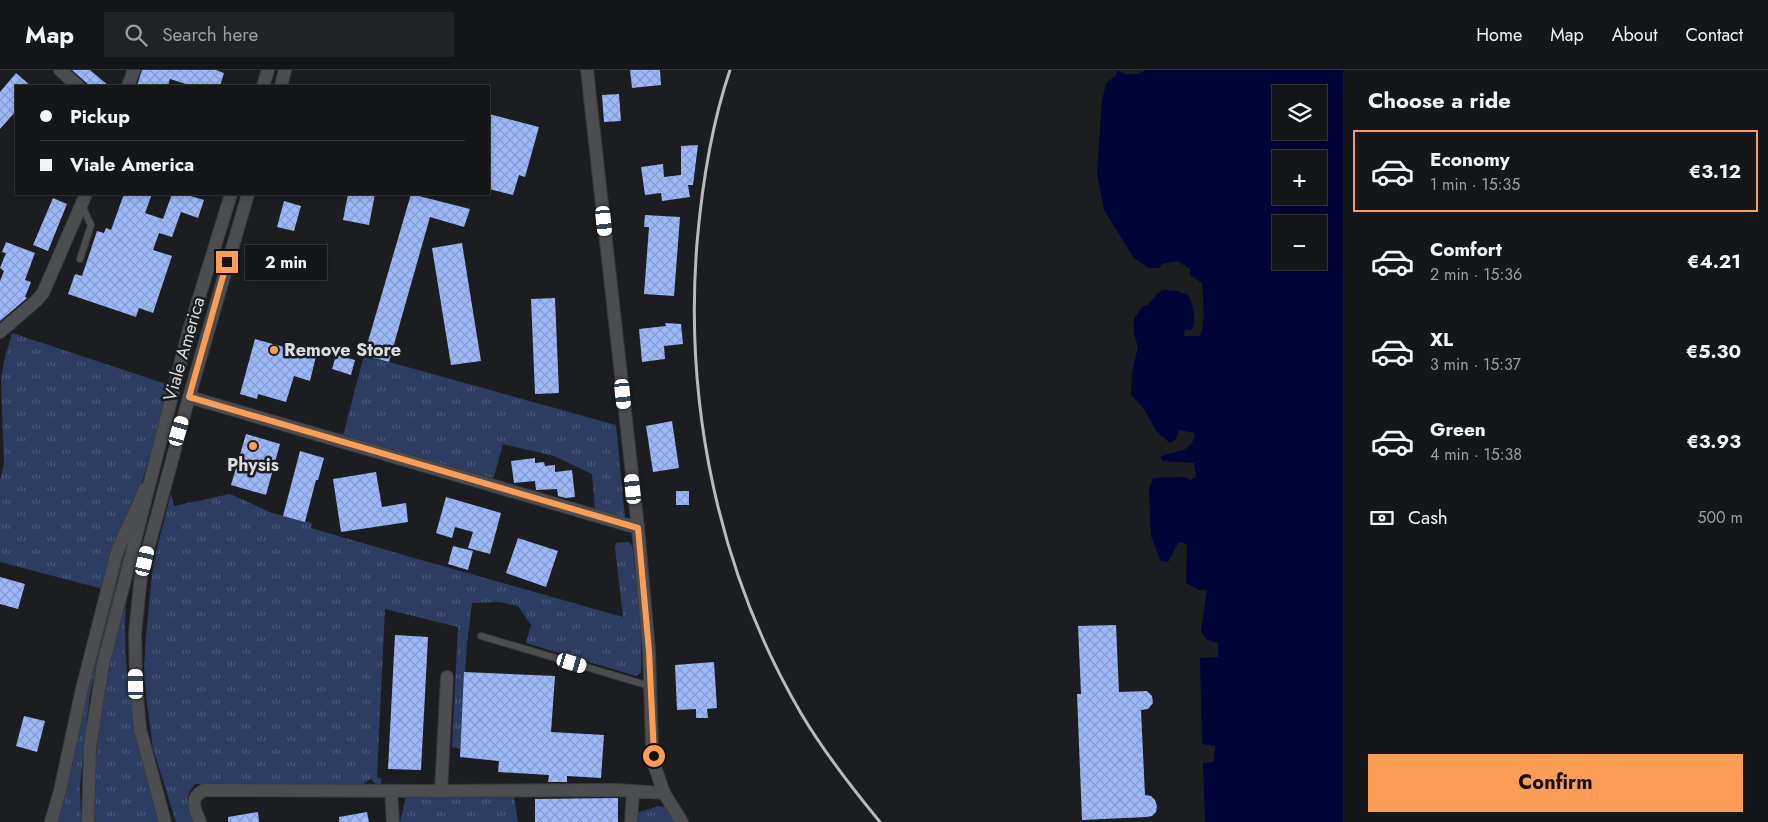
<!DOCTYPE html>
<html lang="en">
<head>
<meta charset="utf-8">
<style>
	:root { --surface:#141618; --page:#212325; --text:#f1f3f6; --muted:#9d9fa2; --line:#333537; --accent:#fd9d55 }
	body { margin:0; font-family:Jost,sans-serif; background:var(--page); color:var(--text); height:100vh; display:flex; flex-direction:column; font-size:19px; white-space:nowrap }
	* { box-sizing:border-box; margin:0 }
	p { font-size:16px; color:var(--muted) }
	.icon { flex:none; width:28px; height:28px; fill:none; stroke:currentColor; stroke-width:2; stroke-linecap:round; stroke-linejoin:round }
	.map { position:relative; flex:1; overflow:hidden }
	.side { display:flex; flex-direction:column; background:var(--surface); width:425px }
	.side>* { flex:none }
	.banner { position:absolute; left:15px; top:15px; width:475px; height:110px; border-radius:0px; box-shadow:0 2px 8px #0003,0 0 0 1px var(--line); display:grid; align-content:center; height:110px; padding:0 25px; background:var(--surface) }
	.buttons { position:absolute; left:1272px; top:15px; display:grid; gap:10px }
	.buttons a { display:grid; place-items:center; width:55px; height:55px; border-radius:0px; background:var(--surface); box-shadow:0 2px 8px #0003,0 0 0 1px var(--line); font-size:25px }
	.end { position:absolute; width:22px; height:22px; margin:-11px; border:6px solid #fd9d55; background:#111; box-shadow:0 0 0 2px #111 }
	.from { border-radius:50% }
	.bubble { position:absolute; height:35px; border-radius:0px; background:var(--surface); box-shadow:0 2px 8px #0003,0 0 0 1px var(--line); font-size:16px; font-weight:700; line-height:35px; text-align:center }
	.car { position:absolute; width:15px; height:30px; margin:-15px -8px; border-radius:6px; box-shadow:0 0 4px 1px #0007; background:linear-gradient(#fff 24%,#345 0 40%,#fff 0 76%,#345 0 86%,#fff 0) }
	.banner b { display:flex; align-items:center; gap:18px; height:48px; font-size:19px }
	.banner b+b { border-top:1px solid var(--line) }
	.banner i { width:12px; height:12px; background:var(--text) }
	ul { padding:0; list-style:none }
	li { display:flex; align-items:center; gap:15px; height:82px; margin:0 10px 8px; padding:0 15px; border:2px solid transparent; border-radius:0px }
	li div { flex:1 }
	li b { display:block; font-size:19px }
	li em { font-style:normal; font-weight:700 }
	li.active { border-color:var(--accent) }
	li>.icon { width:45px; height:45px; stroke-width:1.5 }
	h2 { padding:0 25px; font-size:22px; line-height:60px }
	.pay { display:flex; align-items:center; gap:12px; height:55px; padding:0 25px; font-size:19px }
	.pay p { margin-inline-start:auto }
	.button { display:flex; gap:10px; margin-top:auto; padding:10px 25px }
	.button a { flex:1; height:58px; border-radius:0px; background:var(--accent); color:#111; font-size:20px; font-weight:700; line-height:58px; text-align:center }
	header { display:flex; align-items:center; gap:30px; box-sizing:border-box; height:70px; padding:0 25px; background:var(--surface); border-bottom:1px solid var(--line) }
	header strong { font-size:24px }
	nav { display:flex; gap:28px; margin-inline-start:auto; font-size:18px }
	.search { width:350px; height:45px; background:var(--page); display:flex; align-items:center; gap:12px; box-sizing:border-box; padding:0 18px; border-radius:0px; color:var(--muted); font-size:19px }
	main { display:flex; flex:1; min-height:0 }
	.map>svg:first-child { display:block }
</style>
</head>
<body>
<header>
<strong>Map</strong>
<div class="search"><svg class="icon" aria-label="search" viewBox="0 0 24 24"><circle cx="10" cy="10" r="6"/><path d="M15 15l6 6"/></svg>Search here</div>
<nav><a>Home</a><a>Map</a><a>About</a><a>Contact</a></nav>
</header>
<main>
<div class="map">
<svg width="1343" height="752" viewBox="0 0 1343 752">
	<defs>
		<pattern id="grass-tufts" width="24" height="20" patternUnits="userSpaceOnUse" patternTransform="scale(1.25)"><rect width="24" height="20" fill="#2d3d62"/><path d="M3 7l-1-3M5 7V3M7 7l1-3M15 17l-1-3M17 17v-4M19 17l1-3" fill="none" stroke="#4b5878"/></pattern>
		<pattern id="building-cross-hatch" width="8" height="8" patternUnits="userSpaceOnUse" patternTransform="scale(1.25)"><rect width="8" height="8" fill="#9cb8f8"/><path d="M0 0l8 8M0 8l8-8" fill="none" stroke="#869acb"/></pattern>
	</defs>
	<rect width="100%" height="100%" fill="#1b1d20"/>
	<!-- grass -->
	<path fill="url(#grass-tufts)" d="M12 263 169 315 150 389 103 519 0 492V410L4 394 1 309 4 291Z
		M364 285 616 355 625 448 595 440 592 404 554 386 503 374 493 410 343 366Z
		M171 423 174 436 230 424 272 443 312 453 311 458C415 489 519 517 623 547L615 478 616 473 629 472 632 476C637 518 643 561 641 603L636 606 526 573 531 555 518 536 499 532 472 533 467 573 460 679 452 677 458 557 385 539 377 707 381 708V715H377L371 709 361 715 195 714C183 729 187 735 193 752H176L153 679 144 609 145 577 153 494Z
		M128 468 90 624 80 716 81 752H57L119 485Z
		M126 536C120 612 141 680 161 752H94C93 710 97 670 103 629 108 598 114 565 126 536Z
		M406 727H514L518 752H400Z
		M658 736 665 737 675 752H637V743Z"/>
	<!-- water -->
	<path fill="#010437" fill-rule="evenodd" d="M1117 0C1127 6 1135 6 1146 0H1343V752H1205L1203 693 1214 692 1215 676 1202 674 1200 588 1218 587V573L1206 569 1201 561 1207 520H1199L1186 513 1187 474 1179 472 1168 492 1160 490 1151 466 1149 419 1153 408 1183 407 1191 410 1196 407 1194 393 1163 391 1160 387C1176 379 1192 385 1195 363L1179 360 1176 369 1170 373 1157 362 1144 339 1131 325 1132 303 1138 277 1134 264V249L1142 237 1149 234 1157 224 1163 220 1176 221 1188 225C1194 236 1196 248 1192 260L1185 259 1184 266H1200C1206 254 1203 227 1202 213L1190 205V199L1177 191 1162 194 1159 198H1149L1134 188 1104 140 1097 103 1102 29 1107 12 1116 6ZM1281 24H1319V61H1281ZM1281 89H1319V126H1281ZM1281 154H1319V191H1281Z"/>
	<!-- building -->
	<path fill="url(#building-cross-hatch)" d="M72 0H90L109 16H90Z
		M142 0H216L224 3 220 16H192L170 9 168 16H137Z
		M630 0H660L661 15 632 18Z
		M16 3 31 16H16V41L0 59V22Z
		M619 24 621 51 604 52 602 25Z
		M489 44 539 57 525 107 519 105 513 125 489 119Z
		M698 75 693 115H688L690 127 662 131 661 123 645 125 641 97 663 94 664 107 681 105V76Z
		M124 124H152L145 143 163 149 172 124H184L204 130 198 148 181 142 172 167 159 163 153 180 172 186 153 243 139 238 136 247 68 224 75 204 82 206 97 161 104 163 106 158 111 160Z
		M348 124H375L369 155 343 150Z
		M411 124 470 139 464 157 430 147 389 292 364 285Z
		M53 128 67 134 48 181 33 175Z
		M284 131 301 136 294 161 277 157Z
		M645 145 680 147 674 226 644 224 649 157H644Z
		M6 172 35 183 25 210 31 212 25 227 27 228 0 251V211L4 201 0 198 6 183 2 182Z
		M462 173 481 291 451 295 432 178Z
		M555 228 559 323 535 324 531 229Z
		M665 253 681 254 683 274 664 276 665 289 642 292 639 259 666 256Z
		M255 269 316 286 310 311 294 306 286 332 258 324 257 329 240 324Z
		M336 285 355 290 351 305 332 299Z
		M672 351 679 398 653 402 646 356Z
		M246 364 280 374 266 425 231 415Z
		M300 381 324 388 318 410H316L305 452 283 446Z
		M535 388V393L544 392 545 396 555 395V402L572 400 575 427 566 428 558 426 557 419 536 420 535 411 514 413 511 391Z
		M376 402 382 437 406 433 408 452 341 462 333 409Z
		M676 421H689V435H676Z
		M446 427 501 443 490 484 468 478 473 462 455 457 452 468 436 463Z
		M518 468 558 481 546 517 506 503Z
		M453 476 473 481 468 500 448 494Z
		M0 507 25 514 18 539 0 534Z
		M1116 555 1119 622 1147 621 1152 626 1153 633 1148 639 1141 640 1145 725 1151 726 1155 730 1157 736 1156 742 1152 746 1146 747 1082 750 1077 624H1081L1078 556Z
		M395 565 428 567 421 700 388 699Z
		M714 592 717 638 707 639 708 648H696V639L677 640 675 595Z
		M464 602 555 606 551 662 604 665 601 708 567 706V712H548L549 705 498 702 499 691 460 687Z
		M24 646 45 651 37 682 16 676Z
		M618 728V752H535V729Z
		M258 742 259 752H228V747Z
		M367 742 369 752H339V747Z"/>
	<g fill="none" stroke-linecap="round" stroke-linejoin="round">
		<!-- lane casing -->
		<g stroke="#393a3d" stroke-width="8">
			<path id="lane" d="M80 189 91 155 82 136
				M481 566 650 616"/>
		</g>
		<!-- street casing -->
		<g stroke="#393a3d" stroke-width="14">
			<path id="street" d="M60 0 78 16
				M128 16 134 0
				M0 262 36 231 43 223 86 124
				M189 327 638 458
				M391 721 393 752
				M441 721 447 607
				M51 752 60 721 82 619 117 482 145 419
				M200 752C195 738 188 729 204 720L441 721 616 720 664 723
				M631 752 633 722"/>
		</g>
		<!-- secondary casing -->
		<g stroke="#393a3d" stroke-width="14">
			<path id="secondary" d="M587 0 638 458 649 581 652 675 655 697 664 723 682 752
				M263 16 268 0
				M281 16 285 0
				M88 752 90 676 103 595 189 260 231 124
				M165 752 140 659 136 614 135 563 141 505 189 327 248 124"/>
		</g>
		<!-- lane -->
		<use href="#lane" stroke="#4b4d51" stroke-width="6"/>
		<!-- street -->
		<use href="#street" stroke="#4b4d51" stroke-width="12"/>
		<!-- secondary -->
		<use href="#secondary" stroke="#4b4d51" stroke-width="12"/>
		<!-- rail -->
		<path stroke="#b9babc" stroke-width="3" d="M730 0C711 56 702 115 697 173 684 336 719 504 802 645 824 682 852 718 880 752"/>
	</g>
	<g fill="none" stroke-linecap="round" stroke-linejoin="round">
		<!-- route -->
		<path stroke="#fd9d55" stroke-width="6" d="M227 192 189 327 638 458 649 581 654 686"/>
	</g>
	<!-- markers -->
	<g fill="#fd9d55" stroke="#1b1d20" stroke-width="2">
		<circle cx="274" cy="280" r="5"/>
		<circle cx="253" cy="376" r="5"/>
	</g>
	<g text-anchor="middle" dominant-baseline="central" stroke-width="5" stroke-linejoin="round" paint-order="stroke">
		<!-- street labels -->
		<g font-size="18" fill="#dbdcde" stroke="#1b1d20">
			<text transform="translate(184 279) rotate(-74)">Viale America</text>
		</g>
		<!-- poi labels -->
		<g font-size="18" font-weight="bold" fill="#dbdcde" stroke="#1b1d20" text-anchor="start">
			<text x="284" y="280">Remove Store</text>
			<text x="253" y="395" text-anchor="middle">Physis</text>
		</g>
	</g>
</svg>
<div class="buttons">
<a><svg class="icon" aria-label="layers" viewBox="0 0 24 24"><path d="M12 4l9 5-9 5-9-5zM3 14l9 5 9-5"/></svg></a>
<a>+</a>
<a>−</a>
</div>
<i class="end from" style="left:654px;top:686px"></i>
<i class="end" style="left:227px;top:192px"></i>
<div class="bubble" style="left:245px;top:175px;width:82px">2 min</div>
<i class="car" style="left:604px;top:151px;rotate:174deg"></i>
<i class="car" style="left:623px;top:324px;rotate:174deg"></i>
<i class="car" style="left:179px;top:361px;rotate:16deg"></i>
<i class="car" style="left:633px;top:419px;rotate:354deg"></i>
<i class="car" style="left:145px;top:491px;rotate:13deg"></i>
<i class="car" style="left:572px;top:593px;rotate:107deg"></i>
<i class="car" style="left:136px;top:614px;rotate:359deg"></i>
<div class="banner">
<b><i class="from"></i>Pickup</b>
<b><i></i>Viale America</b>
</div>
</div>
<section class="side">
<h2>Choose a ride</h2>
<ul>
<li class="active"><svg class="icon" aria-label="car" viewBox="0 0 24 24"><path d="M5 17H2v-5l4-1 3-4h7l3 4 3 1v5h-3M9 17h6M6 11h13"/><circle cx="7" cy="17" r="2"/><circle cx="17" cy="17" r="2"/></svg><div><b>Economy</b><p>1 min · 15:35</p></div><em>€3.12</em></li>
<li><svg class="icon" aria-label="car" viewBox="0 0 24 24"><path d="M5 17H2v-5l4-1 3-4h7l3 4 3 1v5h-3M9 17h6M6 11h13"/><circle cx="7" cy="17" r="2"/><circle cx="17" cy="17" r="2"/></svg><div><b>Comfort</b><p>2 min · 15:36</p></div><em>€4.21</em></li>
<li><svg class="icon" aria-label="car" viewBox="0 0 24 24"><path d="M5 17H2v-5l4-1 3-4h7l3 4 3 1v5h-3M9 17h6M6 11h13"/><circle cx="7" cy="17" r="2"/><circle cx="17" cy="17" r="2"/></svg><div><b>XL</b><p>3 min · 15:37</p></div><em>€5.30</em></li>
<li><svg class="icon" aria-label="car" viewBox="0 0 24 24"><path d="M5 17H2v-5l4-1 3-4h7l3 4 3 1v5h-3M9 17h6M6 11h13"/><circle cx="7" cy="17" r="2"/><circle cx="17" cy="17" r="2"/></svg><div><b>Green</b><p>4 min · 15:38</p></div><em>€3.93</em></li>
</ul>
<div class="pay"><svg class="icon" aria-label="cash" viewBox="0 0 24 24"><path d="M3 7h18v10H3z"/><circle cx="12" cy="12" r="2"/></svg>Cash<p>500 m</p></div>
<div class="button"><a>Confirm</a></div>
</section>
</main>
</body>
</html>
